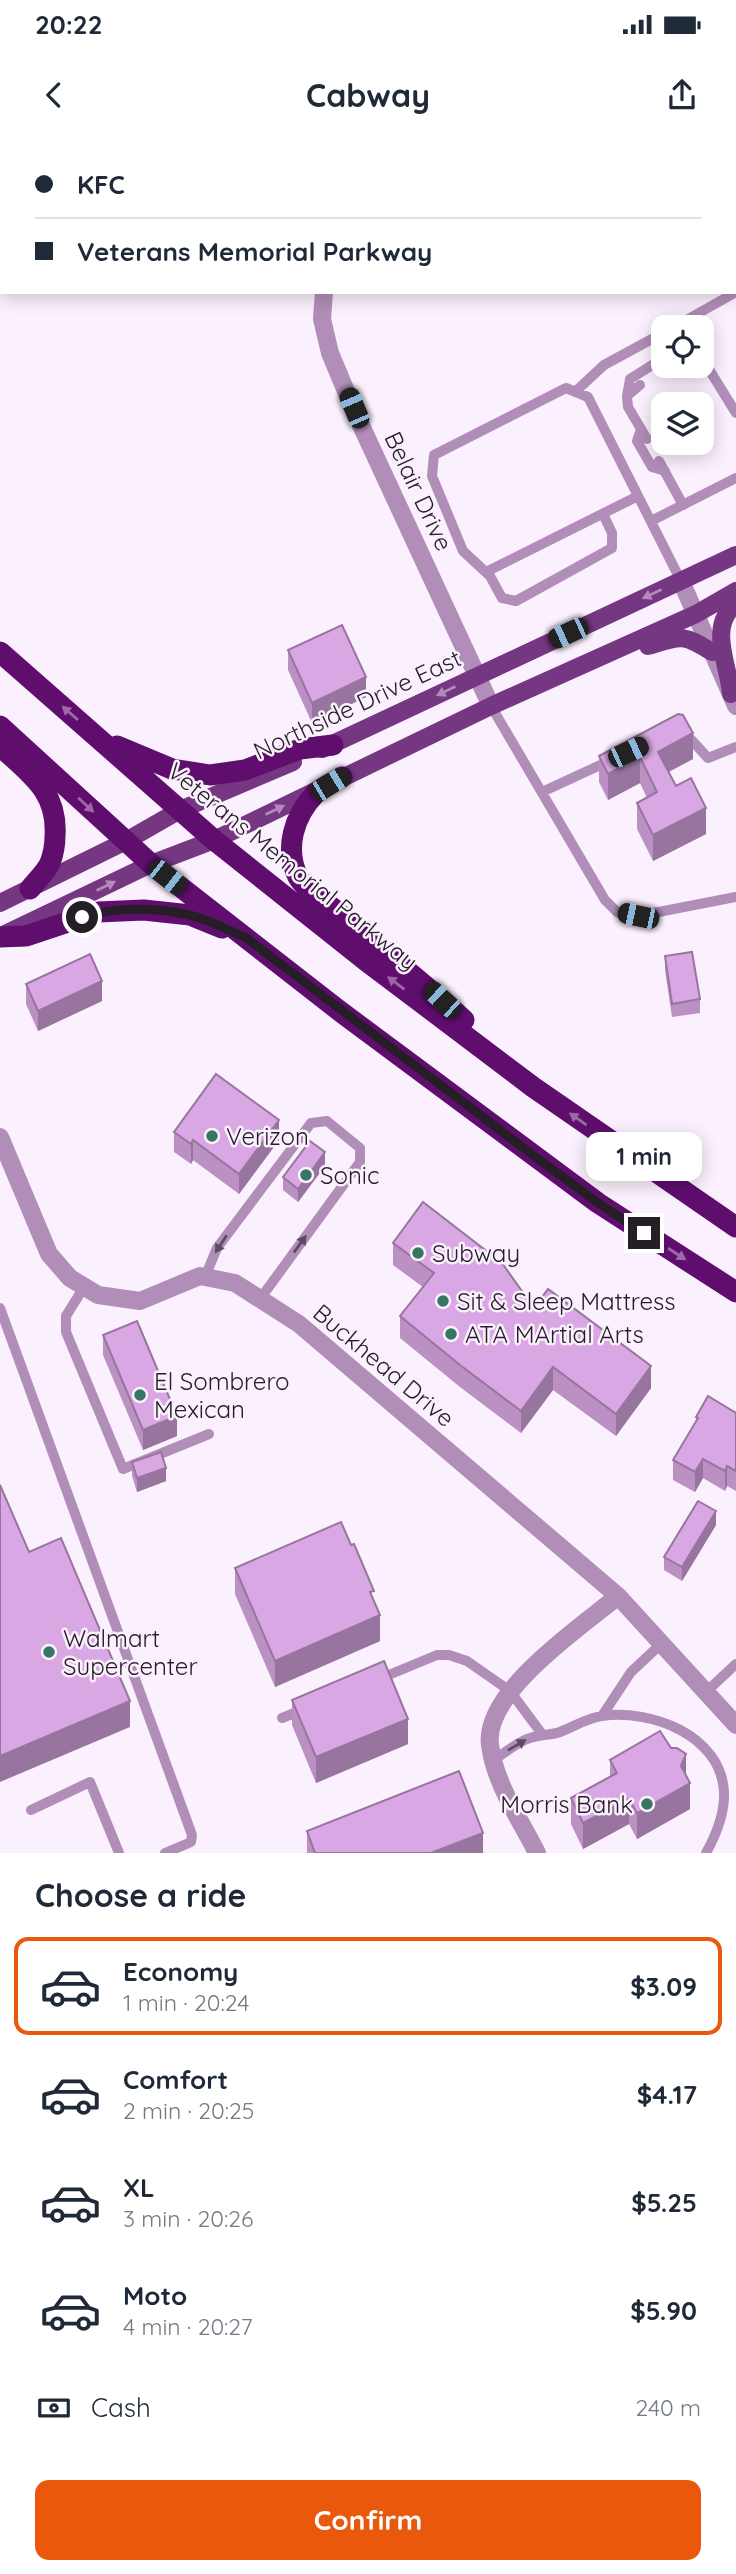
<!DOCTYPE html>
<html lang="en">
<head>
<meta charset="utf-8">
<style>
	:root { --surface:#fff; --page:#f6f6f7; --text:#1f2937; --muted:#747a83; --line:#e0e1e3; --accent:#ea580c }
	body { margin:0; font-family:Quicksand,sans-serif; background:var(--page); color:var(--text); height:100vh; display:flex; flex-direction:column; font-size:26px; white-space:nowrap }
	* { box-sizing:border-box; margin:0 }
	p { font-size:23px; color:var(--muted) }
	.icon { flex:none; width:38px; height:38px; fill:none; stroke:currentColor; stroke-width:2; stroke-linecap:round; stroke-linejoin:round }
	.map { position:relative; height:1713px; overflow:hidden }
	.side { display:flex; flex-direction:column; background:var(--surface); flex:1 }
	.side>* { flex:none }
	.banner { position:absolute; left:0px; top:0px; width:737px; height:154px; box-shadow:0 4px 18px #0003; display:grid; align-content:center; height:154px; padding:0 35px; background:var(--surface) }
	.tools { position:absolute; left:651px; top:175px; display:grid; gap:14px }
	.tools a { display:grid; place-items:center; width:63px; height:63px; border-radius:14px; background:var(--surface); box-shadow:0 4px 18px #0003; font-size:35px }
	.end { position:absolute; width:32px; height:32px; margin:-16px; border:9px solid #251e26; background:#fff; box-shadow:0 0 0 4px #fff }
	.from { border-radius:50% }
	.bubble { position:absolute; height:49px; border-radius:14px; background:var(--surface); box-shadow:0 4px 18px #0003; font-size:23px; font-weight:700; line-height:49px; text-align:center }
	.car { position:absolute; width:21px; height:42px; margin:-21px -10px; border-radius:9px; box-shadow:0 0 5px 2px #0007; background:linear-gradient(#222 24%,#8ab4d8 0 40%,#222 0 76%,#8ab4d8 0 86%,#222 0) }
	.banner b { display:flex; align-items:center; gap:24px; height:66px; font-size:26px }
	.banner b+b { border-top:2px solid var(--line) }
	.banner i { width:18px; height:18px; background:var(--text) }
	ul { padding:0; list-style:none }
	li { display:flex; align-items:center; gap:21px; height:98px; margin:0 14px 10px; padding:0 21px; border:4px solid transparent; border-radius:14px }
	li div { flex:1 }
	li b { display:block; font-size:26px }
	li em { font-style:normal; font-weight:700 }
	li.selected { border-color:var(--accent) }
	li>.icon { width:63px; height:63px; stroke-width:1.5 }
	h2 { padding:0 35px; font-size:32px; line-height:84px }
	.pay { display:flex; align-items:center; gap:18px; height:77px; padding:0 35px; font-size:26px }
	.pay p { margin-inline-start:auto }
	.primary-button { display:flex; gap:14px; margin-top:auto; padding:14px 35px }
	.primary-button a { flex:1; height:80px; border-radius:14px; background:var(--accent); color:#fff; font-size:28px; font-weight:700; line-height:80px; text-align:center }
	.status { display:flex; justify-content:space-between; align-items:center; height:49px; padding:0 35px; background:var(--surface); direction:ltr }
	.status svg { height:19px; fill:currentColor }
	header { display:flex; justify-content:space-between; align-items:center; height:91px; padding:0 35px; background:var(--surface); font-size:32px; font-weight:700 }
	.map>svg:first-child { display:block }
</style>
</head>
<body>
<div class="status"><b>20:22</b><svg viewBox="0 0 49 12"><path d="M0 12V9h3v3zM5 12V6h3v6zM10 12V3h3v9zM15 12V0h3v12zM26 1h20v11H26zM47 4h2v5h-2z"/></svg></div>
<header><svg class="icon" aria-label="back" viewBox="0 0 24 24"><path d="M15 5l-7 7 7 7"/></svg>Cabway<svg class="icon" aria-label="share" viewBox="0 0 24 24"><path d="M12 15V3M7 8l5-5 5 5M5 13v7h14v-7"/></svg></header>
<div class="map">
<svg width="736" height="1713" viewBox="0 0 736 1713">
	<rect width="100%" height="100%" fill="#fbf0fd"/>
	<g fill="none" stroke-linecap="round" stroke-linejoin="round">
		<!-- lane -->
		<path stroke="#b18eb8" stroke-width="10" d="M674 187 736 152
			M702 218 736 273
			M640 245 627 256 628 267 647 299
			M575 252 604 225 663 193
			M627 256 630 239 657 222 663 223
			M641 289 637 301 652 327 665 331
			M659 321 683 365
			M603 374 612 393V408L516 461 502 458 490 436 463 411 432 336 434 315 566 248 588 257 681 441
			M651 381 736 338
			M486 432 638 356
			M491 566 605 760 617 772 638 776 736 757
			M685 593 708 618 736 607
			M542 652 609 621
			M205 1137 217 1108 311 983 327 981 360 1008V1022L260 1159
			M84 1147 66 1176V1192L123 1329 209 1294
			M0 1168 192 1695 191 1702 165 1713
			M379 1539 437 1515H449L467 1521 510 1551 542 1594
			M706 1552 736 1524
			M602 1576 631 1532 662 1503
			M282 1578 302 1570
			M494 1620C506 1612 517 1602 530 1598 539 1595 548 1595 557 1593 572 1588 586 1578 602 1576 651 1569 721 1595 724 1652 725 1674 716 1695 706 1713
			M31 1670 90 1642 119 1713"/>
		<!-- street -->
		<path stroke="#b18eb8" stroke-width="18" d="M389 2 390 0
			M324 152 322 179 330 213 353 268 491 566
			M681 441 736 566
			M0 997 49 1114 70 1138 98 1155 140 1161 200 1136 235 1143 299 1184 618 1456 736 1585
			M537 1713C520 1679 495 1644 490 1605 483 1552 581 1487 618 1456"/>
		<!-- primary -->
		<path stroke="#763782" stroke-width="18" d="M648 506C681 496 682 493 712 512
			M731 554C729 525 707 486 736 464
			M322 609 736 415
			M0 763 126 701 180 670 293 622
			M1 796 151 724 214 700 491 566 696 474 736 451"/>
		<!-- highway -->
		<path stroke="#5f0e6e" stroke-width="21" d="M0 512 214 700 365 820 533 947 736 1087
			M0 586 151 724 341 872 598 1063 736 1152
			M0 606C30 634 58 651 55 696 55 704 53 715 50 723 46 732 36 741 30 749
			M117 606 172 629 210 635 245 630 300 609 333 605
			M342 637C334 642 322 647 315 654 294 676 284 708 298 737 305 749 323 760 334 769 377 807 422 841 464 880
			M0 797 26 796 98 772 144 770 190 775 222 788"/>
	</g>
	<!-- wall -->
	<path fill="#bb90c3" d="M268 0H318V2H268Z
		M288 510 366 557 312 583 288 530Z
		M599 616 693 619 669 632 676 646 706 694 653 721 637 689V663L647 658 640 643 608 660 599 642Z
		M665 816 700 859V873L672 877 665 830Z
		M26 844 102 861 38 891 26 864Z
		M174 992 279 1000 239 1054 193 1020 191 1024 174 1012Z
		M325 1026 298 1062 283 1050V1037Z
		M393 1103 534 1168 651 1248 616 1296 553 1250 521 1293 460 1247 400 1198V1176L423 1147 393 1125Z
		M103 1195 177 1296 143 1310 103 1215Z
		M736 1273V1351L727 1346 725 1351 703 1338 695 1352 673 1340V1320L696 1282V1277Z
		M132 1322 166 1341 137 1352 132 1336Z
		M716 1385 682 1441 664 1430V1417Z
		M235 1428 374 1460 380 1501 275 1547 235 1454Z
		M292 1560 408 1604 316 1643 292 1585Z
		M610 1620 686 1636 690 1669 637 1699 629 1684 583 1709 571 1684V1658L610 1636Z
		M307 1691 483 1713H307Z"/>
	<!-- shaded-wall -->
	<path fill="#98759f" d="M158 0H183V2H155Z
		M484 0H493V2H483Z
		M366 537V557L312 583V563Z
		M693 593V619L658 637V612Z
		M640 617V643L608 660V634Z
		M706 668V694L653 721V695Z
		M102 841V861L38 891V871Z
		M279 980V1000L239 1054V1034Z
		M193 1000V1020L191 1024V1004Z
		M325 1012V1026L298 1062V1049Z
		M651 1226V1248L616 1296V1274Z
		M553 1227V1250L521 1293V1271Z
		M177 1276V1296L143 1310V1290Z
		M703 1319V1338L695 1352V1332Z
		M727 1326V1346L725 1351V1331Z
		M166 1328V1341L137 1352V1338Z
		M716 1371V1385L682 1441V1427Z
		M380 1475V1501L275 1547V1521Z
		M130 1561V1587L0 1642V1616Z
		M408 1579V1604L316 1643V1617Z
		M686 1614V1640L690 1643V1669L637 1699V1673L681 1626Z
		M629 1659V1684L583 1709V1683Z
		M483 1693V1713H431Z"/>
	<!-- building -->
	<path fill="#d9a7e3" stroke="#98759f" stroke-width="2" d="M123 0H158L155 2H124Z
		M283 0H314L313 2H282Z
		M456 0H484L483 2H455Z
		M342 485 366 537 312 563 288 510Z
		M678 574 683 575 693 593 658 612 676 646 691 638 706 668 653 695 637 663 657 652 640 617 608 634 599 616Z
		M692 812 700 859 672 864 665 816Z
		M90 814 102 841 38 871 26 844Z
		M216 934 279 980 239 1034 193 1000 191 1004 174 992Z
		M310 1001 325 1012 298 1049 283 1037Z
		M423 1062 502 1123 534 1168 548 1149 651 1226 616 1274 553 1227 521 1271 460 1225 400 1176 434 1133 393 1103Z
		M137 1181 177 1276 143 1290 103 1195Z
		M708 1256 736 1273V1331L727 1326 725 1331 703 1319 695 1332 673 1320 698 1278 696 1277Z
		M161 1312 166 1328 137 1338 132 1322Z
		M0 1345 29 1412 61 1398 130 1561 0 1616Z
		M698 1361 716 1371 682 1427 664 1417Z
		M341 1382 351 1405 354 1404 374 1451 370 1452 380 1475 275 1521 235 1428Z
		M384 1521 408 1579 316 1617 292 1560Z
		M660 1591 671 1608H677L686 1614 681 1626 690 1643 637 1673 629 1659 583 1683 571 1658 617 1633 610 1620Z
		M459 1631 483 1693 431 1713H315L307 1691Z"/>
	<!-- one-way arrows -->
	<defs><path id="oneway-solid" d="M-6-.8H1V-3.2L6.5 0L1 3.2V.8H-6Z" transform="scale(1.75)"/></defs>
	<g fill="#b28ab9">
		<use href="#oneway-solid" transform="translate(652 454) rotate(155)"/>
		<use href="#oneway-solid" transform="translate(446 551) rotate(154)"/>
		<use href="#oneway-solid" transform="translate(275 670) rotate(-26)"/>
		<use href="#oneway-solid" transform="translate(106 746) rotate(-26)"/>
	</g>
	<g fill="#9d68a7">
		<use href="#oneway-solid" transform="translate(70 573) rotate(-139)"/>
		<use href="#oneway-solid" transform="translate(86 665) rotate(43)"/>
		<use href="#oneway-solid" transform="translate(396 843) rotate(-143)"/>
		<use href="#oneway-solid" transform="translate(578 979) rotate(-145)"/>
		<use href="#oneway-solid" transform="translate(677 1114) rotate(33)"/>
	</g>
	<g fill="#5d4b60">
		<use href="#oneway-solid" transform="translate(221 1104) rotate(123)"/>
		<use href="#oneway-solid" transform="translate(300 1104) rotate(-54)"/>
		<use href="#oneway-solid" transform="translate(517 1605) rotate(-31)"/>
	</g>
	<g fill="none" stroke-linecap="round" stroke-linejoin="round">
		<!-- route -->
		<path stroke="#251e26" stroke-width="9" d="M82 777C114 767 156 767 189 775 208 779 227 790 245 797L533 1015 598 1063 644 1093"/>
	</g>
	<!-- markers -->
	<g fill="#377663" stroke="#fbf0fd" stroke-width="2.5">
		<circle cx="212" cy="996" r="7"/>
		<circle cx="306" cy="1035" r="7"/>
		<circle cx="418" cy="1113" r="7"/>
		<circle cx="443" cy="1161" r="7"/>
		<circle cx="451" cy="1194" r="7"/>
		<circle cx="140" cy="1255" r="7"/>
		<circle cx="49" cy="1512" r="7"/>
		<circle cx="647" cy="1664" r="7"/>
	</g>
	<g text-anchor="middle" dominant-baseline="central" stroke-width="5" stroke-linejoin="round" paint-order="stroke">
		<!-- street labels -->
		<g font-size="24" fill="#251e26" stroke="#fbf0fd">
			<text transform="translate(419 351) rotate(65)">Belair Drive</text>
			<text transform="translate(357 564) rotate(-25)">Northside Drive East</text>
			<text transform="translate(293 726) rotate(39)">Veterans Memorial Parkway</text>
			<text transform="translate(384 1225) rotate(40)">Buckhead Drive</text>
		</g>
		<!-- poi labels -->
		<g font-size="24" fill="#251e26" stroke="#fbf0fd" text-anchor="start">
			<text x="226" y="996">Verizon</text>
			<text x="320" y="1035">Sonic</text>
			<text x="432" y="1113">Subway</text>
			<text x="457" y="1161">Sit &amp; Sleep Mattress</text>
			<text x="465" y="1194">ATA MArtial Arts</text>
			<text x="154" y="1241">El Sombrero<tspan x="154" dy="28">Mexican</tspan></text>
			<text x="63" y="1498">Walmart<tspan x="63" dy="28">Supercenter</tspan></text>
			<text x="633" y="1664" text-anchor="end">Morris Bank</text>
		</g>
	</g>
</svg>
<div class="tools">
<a><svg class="icon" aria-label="locate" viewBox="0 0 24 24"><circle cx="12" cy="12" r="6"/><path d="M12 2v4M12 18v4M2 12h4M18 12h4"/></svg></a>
<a><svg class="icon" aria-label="layers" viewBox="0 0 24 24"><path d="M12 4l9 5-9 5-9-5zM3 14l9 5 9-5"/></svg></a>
</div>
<i class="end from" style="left:82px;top:777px"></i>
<i class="end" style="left:644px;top:1093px"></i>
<div class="bubble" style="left:586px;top:992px;width:116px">1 min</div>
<i class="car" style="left:354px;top:268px;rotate:337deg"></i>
<i class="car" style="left:568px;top:493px;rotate:245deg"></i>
<i class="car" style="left:628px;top:612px;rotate:65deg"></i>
<i class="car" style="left:330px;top:644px;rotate:59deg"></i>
<i class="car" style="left:167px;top:737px;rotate:128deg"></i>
<i class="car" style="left:638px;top:776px;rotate:282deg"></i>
<i class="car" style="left:442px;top:860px;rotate:313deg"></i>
<div class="banner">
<b><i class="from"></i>KFC</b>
<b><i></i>Veterans Memorial Parkway</b>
</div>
</div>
<section class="side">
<h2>Choose a ride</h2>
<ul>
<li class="selected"><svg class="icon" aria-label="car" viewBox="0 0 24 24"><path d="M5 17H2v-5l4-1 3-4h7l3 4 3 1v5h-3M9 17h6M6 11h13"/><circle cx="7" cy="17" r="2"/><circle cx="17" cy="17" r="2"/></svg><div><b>Economy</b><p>1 min · 20:24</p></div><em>$3.09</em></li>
<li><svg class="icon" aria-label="car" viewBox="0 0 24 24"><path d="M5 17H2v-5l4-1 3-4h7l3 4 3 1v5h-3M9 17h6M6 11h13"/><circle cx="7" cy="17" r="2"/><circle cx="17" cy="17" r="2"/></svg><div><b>Comfort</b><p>2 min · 20:25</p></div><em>$4.17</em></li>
<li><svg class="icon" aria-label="car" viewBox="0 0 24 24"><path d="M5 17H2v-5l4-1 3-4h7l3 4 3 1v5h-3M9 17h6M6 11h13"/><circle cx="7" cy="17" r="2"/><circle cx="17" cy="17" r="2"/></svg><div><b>XL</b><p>3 min · 20:26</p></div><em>$5.25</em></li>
<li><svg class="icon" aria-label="car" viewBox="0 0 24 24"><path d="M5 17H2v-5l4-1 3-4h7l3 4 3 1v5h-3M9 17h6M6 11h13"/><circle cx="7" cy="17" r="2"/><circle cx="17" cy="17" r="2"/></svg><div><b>Moto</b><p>4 min · 20:27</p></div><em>$5.90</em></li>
</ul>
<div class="pay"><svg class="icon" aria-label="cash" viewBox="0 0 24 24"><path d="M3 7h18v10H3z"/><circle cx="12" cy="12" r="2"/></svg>Cash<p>240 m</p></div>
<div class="primary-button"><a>Confirm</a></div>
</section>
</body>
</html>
